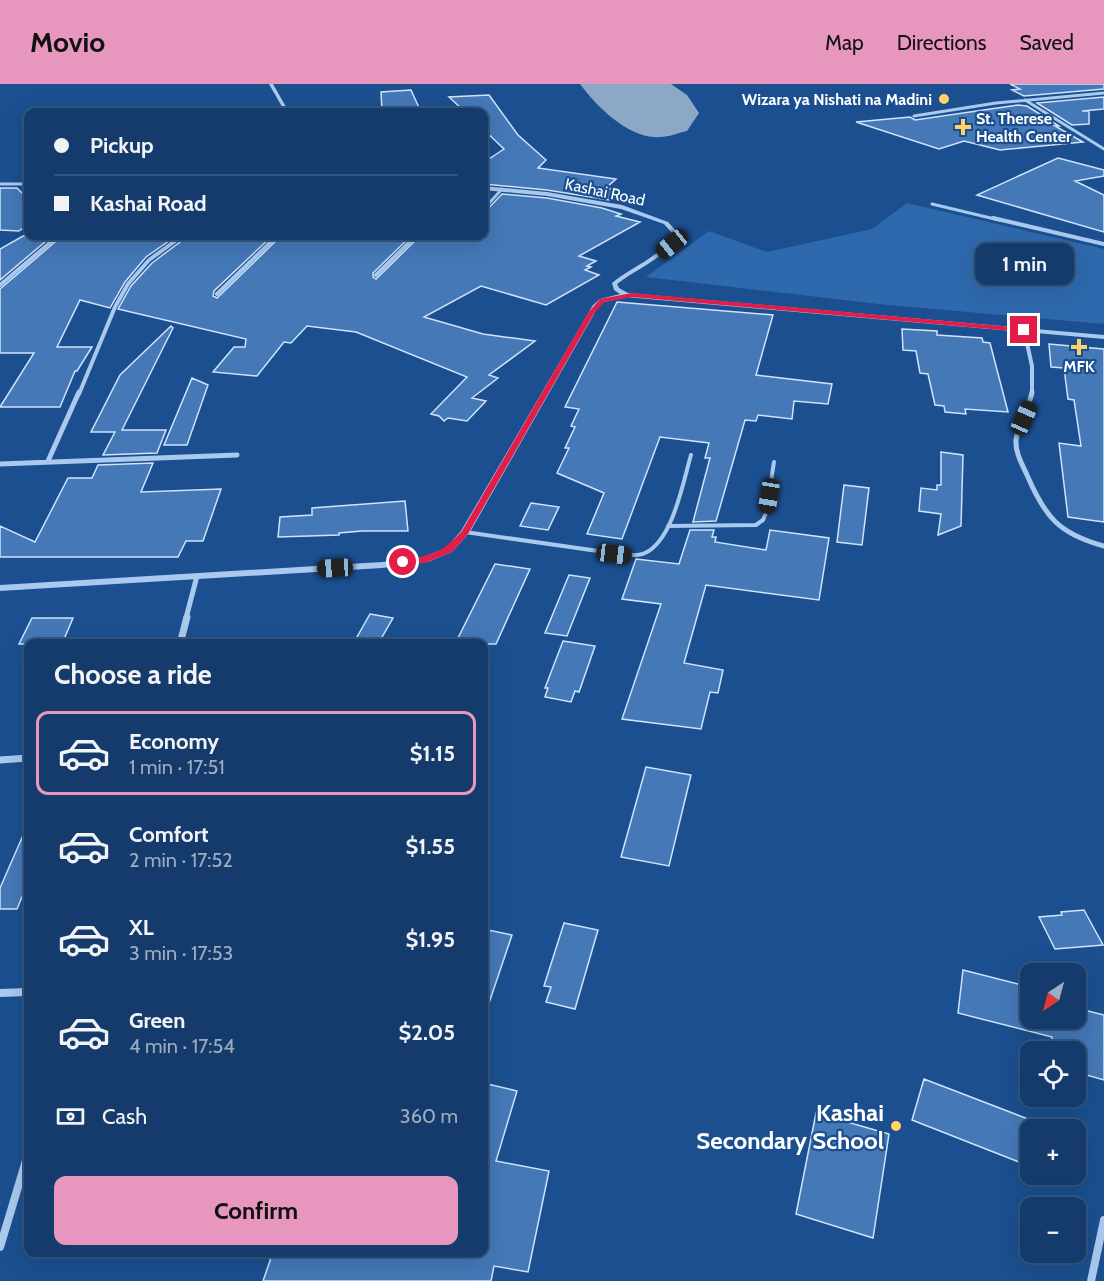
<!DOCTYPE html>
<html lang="en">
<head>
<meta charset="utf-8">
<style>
	:root { --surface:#143b6b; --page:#214673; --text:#f1f3f6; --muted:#9dadc1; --line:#33557e; --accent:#e797bd }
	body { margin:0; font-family:Cabin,sans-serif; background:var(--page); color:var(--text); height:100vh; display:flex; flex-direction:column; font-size:22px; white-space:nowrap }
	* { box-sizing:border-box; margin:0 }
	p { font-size:20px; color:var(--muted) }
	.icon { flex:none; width:33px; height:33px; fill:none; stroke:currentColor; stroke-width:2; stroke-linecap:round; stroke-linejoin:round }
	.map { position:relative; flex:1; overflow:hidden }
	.panel { position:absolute; left:24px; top:555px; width:464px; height:618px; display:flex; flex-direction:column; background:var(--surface); border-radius:12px; box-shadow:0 6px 24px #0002,0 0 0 2px var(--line) }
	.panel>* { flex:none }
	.guide { position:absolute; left:24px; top:24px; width:464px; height:132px; border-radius:12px; box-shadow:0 6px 24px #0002,0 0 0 2px var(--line); display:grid; align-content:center; height:132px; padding:0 30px; background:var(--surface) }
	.needle { width:39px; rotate:216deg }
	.fabs { position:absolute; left:1020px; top:879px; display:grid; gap:12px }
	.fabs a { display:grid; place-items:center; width:66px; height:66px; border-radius:12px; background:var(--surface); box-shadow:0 6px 24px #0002,0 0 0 2px var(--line); font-size:30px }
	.end { position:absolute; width:27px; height:27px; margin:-14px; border:8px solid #e11d48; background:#fff; box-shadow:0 0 0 3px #fff }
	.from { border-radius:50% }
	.bubble { position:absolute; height:42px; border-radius:12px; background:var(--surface); box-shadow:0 6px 24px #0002,0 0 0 2px var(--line); font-size:20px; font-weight:800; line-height:42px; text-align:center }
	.car { position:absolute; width:18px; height:36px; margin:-18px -9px; border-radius:8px; box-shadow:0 0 4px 2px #0007; background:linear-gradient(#222 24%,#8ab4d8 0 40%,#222 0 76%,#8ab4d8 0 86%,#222 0) }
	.guide b { display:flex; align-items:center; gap:21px; height:57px; font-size:22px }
	.guide b+b { border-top:2px solid var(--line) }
	.guide i { width:15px; height:15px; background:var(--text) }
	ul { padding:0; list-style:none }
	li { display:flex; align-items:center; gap:18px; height:84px; margin:0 12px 9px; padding:0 18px; border:3px solid transparent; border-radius:12px }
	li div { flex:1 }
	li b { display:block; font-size:22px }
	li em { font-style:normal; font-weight:800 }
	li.selected { border-color:var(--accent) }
	li>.icon { width:54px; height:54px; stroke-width:1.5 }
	h2 { padding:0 30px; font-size:27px; line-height:72px }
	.pay { display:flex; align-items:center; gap:15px; height:66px; padding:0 30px; font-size:22px }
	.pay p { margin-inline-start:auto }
	.primary-button { display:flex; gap:12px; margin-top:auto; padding:12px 30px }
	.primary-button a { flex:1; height:69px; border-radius:12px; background:var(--accent); color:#111; font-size:24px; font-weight:800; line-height:69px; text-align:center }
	header { display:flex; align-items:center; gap:36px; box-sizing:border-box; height:84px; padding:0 30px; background:var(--accent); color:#111 }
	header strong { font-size:28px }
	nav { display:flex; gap:33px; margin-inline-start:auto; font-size:21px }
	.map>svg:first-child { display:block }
</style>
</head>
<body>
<header>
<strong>Movio</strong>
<nav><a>Map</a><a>Directions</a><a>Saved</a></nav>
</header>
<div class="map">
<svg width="1104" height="1197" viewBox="0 0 1104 1197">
	<rect width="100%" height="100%" fill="#1b4f8f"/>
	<!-- green -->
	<path fill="#2e69ad" d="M907 119 1104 165V240L888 221 646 193 709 147 767 168 872 145Z"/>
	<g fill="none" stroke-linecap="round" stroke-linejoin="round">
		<!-- runway -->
		<path fill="#8da7c7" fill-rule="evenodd" d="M580 0H671L687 11 699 29 687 47C678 49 669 53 660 53 630 56 596 22 580 0Z"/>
	</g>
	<!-- building -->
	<path fill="#4478b7" stroke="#cfe3fa" stroke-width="1.5" d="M1010 0H1104V5L1024 12 1012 6 1020 5Z
		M411 6 421 28H382L381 8Z
		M489 11 518 51 546 76 538 84 616 95 606 104 620 106 609 116 547 106 483 100V79L504 65 483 45V28H465L449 13Z
		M1104 13V25L1082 27H1089V40L1072 41 1037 19Z
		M1018 21 1027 22 1059 42H1055L1083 58 1000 66 964 57 939 65 856 38 910 33 915 36Z
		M1058 74 1104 86V92L1075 97 1104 111V148L977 111Z
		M0 104H17L28 115V140L19 147 0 146Z
		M502 110 547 114 602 124 621 130 616 132 640 138 579 172 596 177 587 182 591 183 585 186 599 191 546 221 481 202 424 233 483 250 535 257 489 291 498 294 472 314 486 317 467 337 448 334 444 337 439 332 431 330 467 293 356 248 307 242 291 259 284 258 257 292 213 288 234 263H245L246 255 118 225 131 202 152 179 184 155 186 152H272L214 207 213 212 217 214 281 152H411L373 189V193L376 195 420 152H483V130Z
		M23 152H52L0 196V165Z
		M62 152H176L146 173 125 198 110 224 80 216 57 263H92L77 287H75L60 323H0L34 269H0V205Z
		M617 218 773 231 756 291 832 300 828 320 794 317 792 335 758 331 756 337 745 336 716 437 693 438 710 374H705L709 359 660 353 622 455 587 450 604 409 557 389 569 364H565L575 343 571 342 579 325 565 323Z
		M171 242 173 244 122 346H166L157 369 103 371 115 348H91L120 291Z
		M902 245 937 247V251L982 254 983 258 990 259 1008 328 965 325 966 330 945 328 944 322 935 321 928 290 920 289 916 267 903 266Z
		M1049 260 1104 265V438L1068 433 1059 359 1081 362 1074 316 1068 315 1064 284 1051 283Z
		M192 294 208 301 187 361H164Z
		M941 368 963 371 961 442 938 451 941 430 919 427 921 404 937 406V401H941Z
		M153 379 141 408 221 405 203 457H186L178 473H0V442L35 458 68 394H92L98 381Z
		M844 401 869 404 862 461 837 458Z
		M405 417 408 447H362L339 449V451L278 453 280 433 312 431V424Z
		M531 419 559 423 548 446 520 442Z
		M690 446H714L712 453H716L715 458 766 466 770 446 829 454 819 516 706 501 684 579 723 586 718 609 710 608 701 645 622 635 661 520 622 515 636 475 679 480Z
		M495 480 530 485 496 560H455Z
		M569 491 590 494 567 552 545 549Z
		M370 530 393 534 378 560H353Z
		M32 534H73L62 560H19Z
		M563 557 595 562 579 608 575 607 571 618 545 613 548 604H545Z
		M646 683 691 691 669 782 621 773Z
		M28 740V813H22L17 825H0V804Z
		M1084 826 1103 861 1055 865 1039 833 1062 831 1061 828Z
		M564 839 598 846 575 925 546 918 551 903 544 902Z
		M483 845 512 851 487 925 483 924Z
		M963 886 1030 903V934H1076V924L1104 931V996L1076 988V968H1052V953L958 929Z
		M924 995 1028 1035 1019 1078 912 1036Z
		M483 999 517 1007 496 1077 549 1087 528 1188 494 1182 491 1197H263L273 1168H483Z
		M816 1029 889 1050 873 1154 796 1130Z"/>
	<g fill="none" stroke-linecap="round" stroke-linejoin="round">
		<!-- service -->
		<path stroke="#a9c9ee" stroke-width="4" d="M668 442 756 441 763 436 766 429 774 378
			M465 448 626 471C632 471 639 472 645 469 673 456 683 398 691 371"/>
		<!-- minor-far4 -->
		<path stroke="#a9c9ee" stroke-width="3" d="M1025 16 1104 65
			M914 32 996 19 1104 9
			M0 100H28
			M932 120 999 136
			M483 126 502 105"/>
		<!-- minor-far3 -->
		<path stroke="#a9c9ee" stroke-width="4" d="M993 134 1104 160
			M376 191 416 152
			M0 201 58 152
			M217 210 277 152
			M1024 246 1032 282V310
			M79 310 115 223 128 200 149 176 182 152"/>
		<!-- minor-far2 -->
		<path stroke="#a9c9ee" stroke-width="5" d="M1032 308C1029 325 1018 339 1016 356 1015 368 1022 380 1027 391 1045 433 1059 450 1104 462
			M48 377 79 308
			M0 380 237 371
			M186 534 197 492"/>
		<!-- minor-far1 -->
		<path stroke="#a9c9ee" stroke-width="7" d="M180 560 187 533
			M0 676 28 674"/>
		<!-- minor -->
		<path stroke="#a9c9ee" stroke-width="8" d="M0 909 28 908
			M0 1163 28 1070
			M1091 1197 1104 1136"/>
		<!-- tertiary -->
		<path fill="#a9c9ee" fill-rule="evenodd" d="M269 0H273L289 28H285Z
			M483 102 547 108 622 121 668 138 679 150C665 175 639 183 617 200L619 204 628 209 1104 251V255L626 213 604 218 598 223 470 448 452 468 428 478 382 484 0 507V501L382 478 423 473 446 464 461 447 593 221 600 215 620 210 614 206 612 199C632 182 660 174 673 150L664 140 621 125 547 112 483 106Z"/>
	</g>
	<!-- route -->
	<path fill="#e11d48" d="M632 209 1024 244 1027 246 1024 248 632 213 604 218 593 231 468 450 452 468 425 479 400 480V477C431 470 439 472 462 447L588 229 600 215Z"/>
	<!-- markers -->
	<g fill="#ffd166" stroke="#1b4f8f" stroke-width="2">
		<circle cx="944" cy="15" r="6"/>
		<path d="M960 34h6v6h6v6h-6v6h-6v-6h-6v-6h6z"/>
		<path d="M1076 254h6v6h6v6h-6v6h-6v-6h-6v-6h6z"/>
		<circle cx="896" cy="1042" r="6"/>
	</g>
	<g text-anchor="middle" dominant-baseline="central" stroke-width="4.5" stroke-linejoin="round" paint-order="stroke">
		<!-- far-poi labels -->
		<g font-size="16" font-weight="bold" fill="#fff" stroke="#1b4f8f" text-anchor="end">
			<text x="932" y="15">Wizara ya Nishati na Madini</text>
			<text x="976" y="34" text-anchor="start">St. Therese<tspan x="976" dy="18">Health Center</tspan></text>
			<text x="1079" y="282" text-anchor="middle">MFK</text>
		</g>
		<!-- far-street labels -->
		<g font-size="16" fill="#fff" stroke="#1b4f8f">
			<text transform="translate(605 108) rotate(12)">Kashai Road</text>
		</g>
		<!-- near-poi labels -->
		<g font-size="24" font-weight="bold" fill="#fff" stroke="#1b4f8f" text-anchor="end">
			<text x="884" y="1028">Kashai<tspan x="884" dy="28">Secondary School</tspan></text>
		</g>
	</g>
</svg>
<div class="fabs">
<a><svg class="needle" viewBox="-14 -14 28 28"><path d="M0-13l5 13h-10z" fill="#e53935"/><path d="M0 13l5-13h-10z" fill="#9dadc1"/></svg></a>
<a><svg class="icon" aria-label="locate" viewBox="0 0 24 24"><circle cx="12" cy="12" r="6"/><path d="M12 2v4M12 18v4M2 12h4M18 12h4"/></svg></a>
<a>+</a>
<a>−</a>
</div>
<i class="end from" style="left:403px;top:478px"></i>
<i class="end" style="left:1024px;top:246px"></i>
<div class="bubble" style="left:975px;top:159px;width:99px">1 min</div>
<i class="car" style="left:672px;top:160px;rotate:231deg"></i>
<i class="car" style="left:1024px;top:334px;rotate:24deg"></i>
<i class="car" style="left:769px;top:412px;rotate:189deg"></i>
<i class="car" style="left:614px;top:470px;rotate:97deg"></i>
<i class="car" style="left:335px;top:484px;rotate:267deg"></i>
<div class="guide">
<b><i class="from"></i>Pickup</b>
<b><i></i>Kashai Road</b>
</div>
<section class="panel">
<h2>Choose a ride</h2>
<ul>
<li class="selected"><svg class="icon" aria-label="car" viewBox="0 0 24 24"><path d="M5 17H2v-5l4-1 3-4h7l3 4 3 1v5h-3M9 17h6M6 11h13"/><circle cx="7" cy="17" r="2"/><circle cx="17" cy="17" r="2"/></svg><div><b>Economy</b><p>1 min · 17:51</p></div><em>$1.15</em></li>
<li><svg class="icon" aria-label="car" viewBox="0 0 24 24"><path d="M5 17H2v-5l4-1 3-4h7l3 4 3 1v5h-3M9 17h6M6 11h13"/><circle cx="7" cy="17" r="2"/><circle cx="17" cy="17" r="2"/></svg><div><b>Comfort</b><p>2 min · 17:52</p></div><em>$1.55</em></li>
<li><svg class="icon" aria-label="car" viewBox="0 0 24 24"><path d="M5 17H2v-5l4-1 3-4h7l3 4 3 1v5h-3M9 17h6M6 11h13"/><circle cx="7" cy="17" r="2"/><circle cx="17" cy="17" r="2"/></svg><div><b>XL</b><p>3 min · 17:53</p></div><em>$1.95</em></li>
<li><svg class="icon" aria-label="car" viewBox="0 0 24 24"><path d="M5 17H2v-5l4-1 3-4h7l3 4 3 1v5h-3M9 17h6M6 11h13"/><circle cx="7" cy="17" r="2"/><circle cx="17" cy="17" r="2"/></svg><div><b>Green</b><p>4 min · 17:54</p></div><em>$2.05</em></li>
</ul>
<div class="pay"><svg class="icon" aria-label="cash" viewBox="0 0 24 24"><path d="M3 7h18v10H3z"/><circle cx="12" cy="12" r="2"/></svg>Cash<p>360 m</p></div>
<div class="primary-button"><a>Confirm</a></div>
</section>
</div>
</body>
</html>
